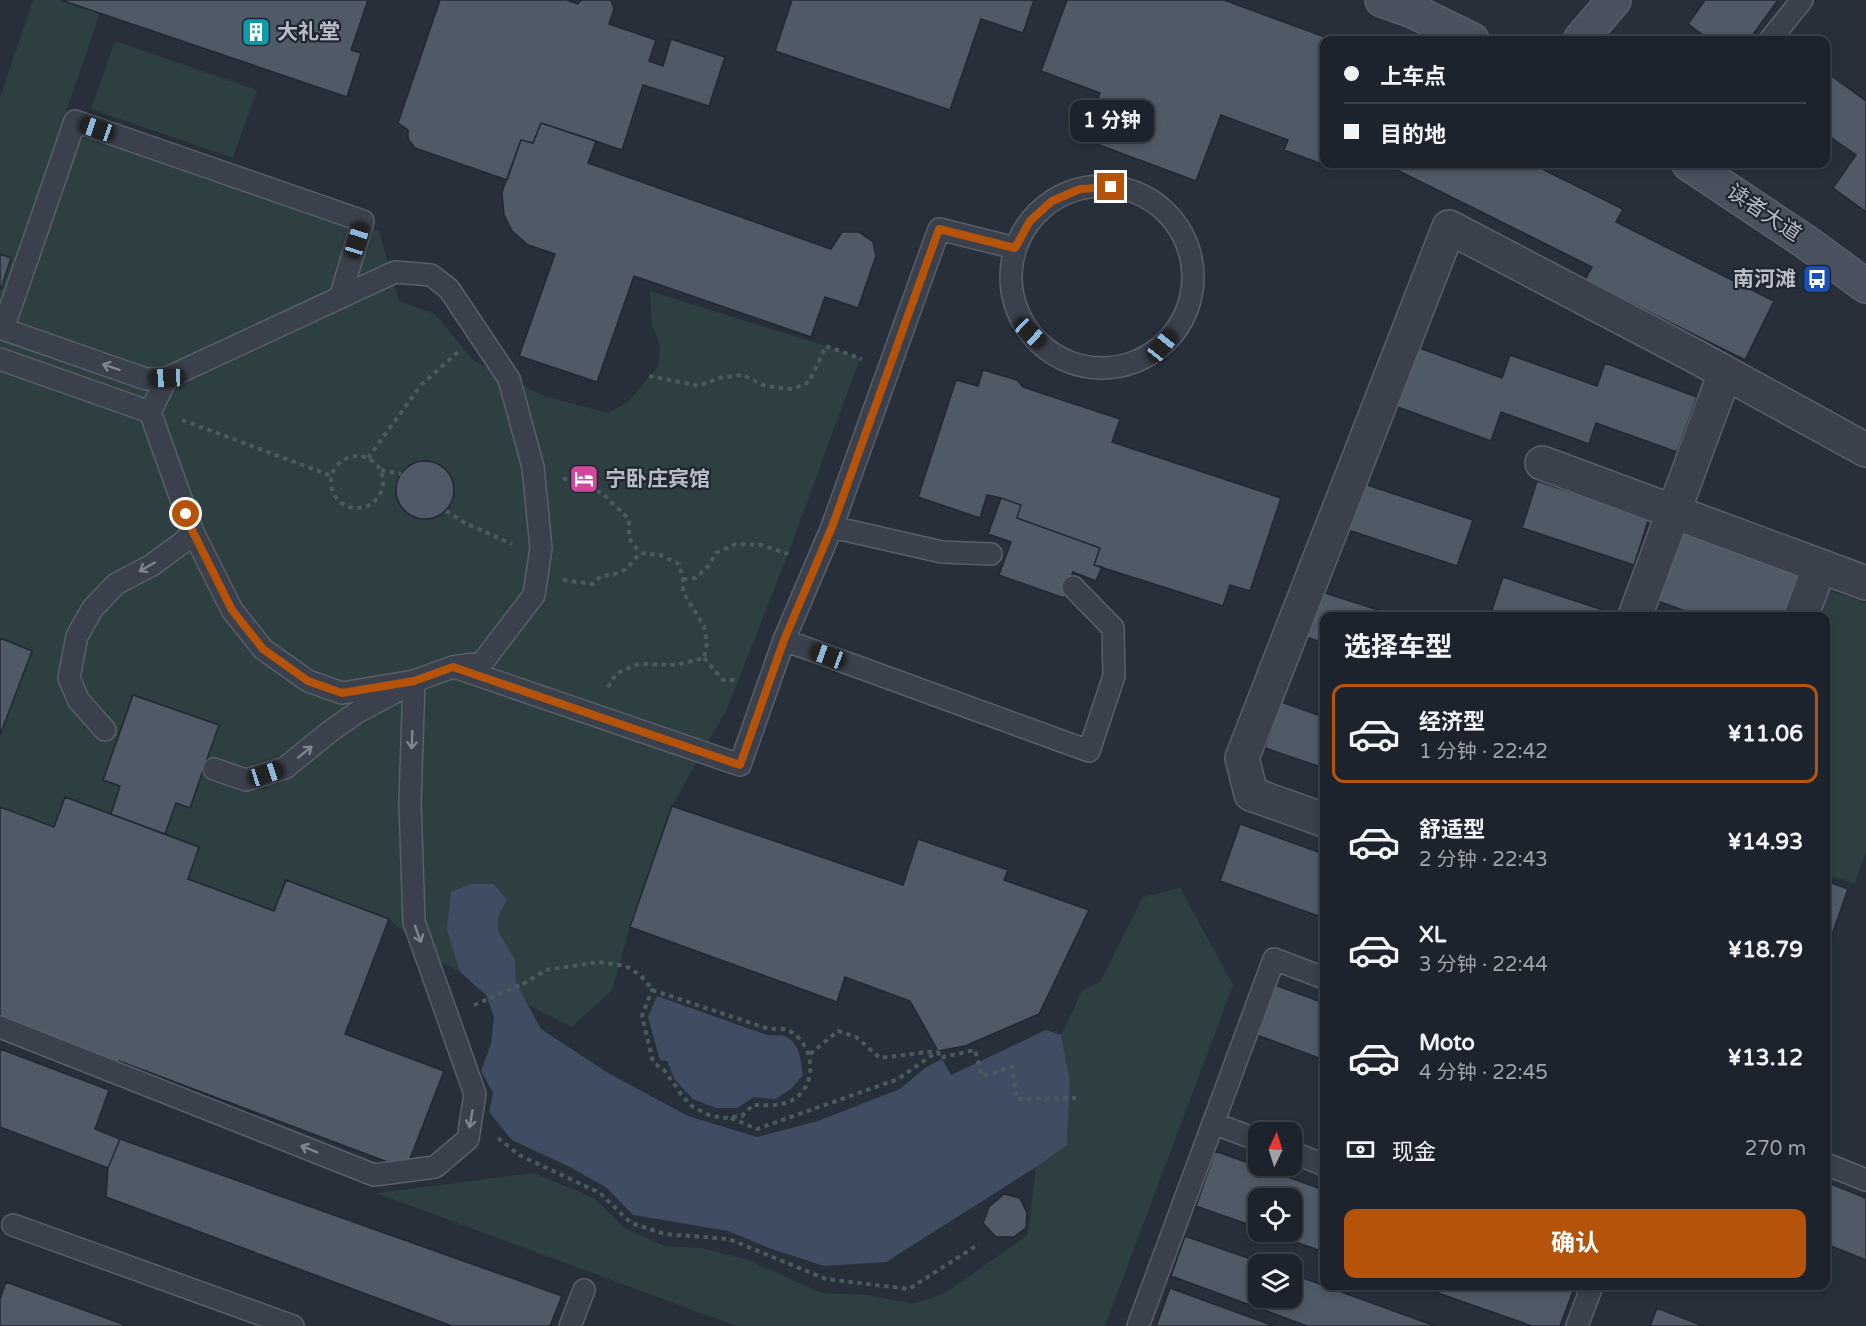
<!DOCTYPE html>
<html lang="zh">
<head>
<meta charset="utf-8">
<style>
	:root { --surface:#1d232c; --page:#2a2f38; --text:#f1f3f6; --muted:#a0a4a9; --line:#3b4048; --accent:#b45309 }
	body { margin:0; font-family:"Varela Round","Noto Sans SC",sans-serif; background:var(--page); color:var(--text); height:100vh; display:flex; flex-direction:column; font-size:22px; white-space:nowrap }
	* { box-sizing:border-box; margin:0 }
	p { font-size:20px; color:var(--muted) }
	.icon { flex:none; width:33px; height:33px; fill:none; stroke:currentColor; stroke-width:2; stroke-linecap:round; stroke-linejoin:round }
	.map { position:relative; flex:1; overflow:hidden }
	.panel { position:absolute; left:1320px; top:612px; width:510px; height:678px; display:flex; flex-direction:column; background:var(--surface); border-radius:12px; box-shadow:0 3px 9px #0003,0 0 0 2px var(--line) }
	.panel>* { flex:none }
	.hud { position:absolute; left:1320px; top:36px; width:510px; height:132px; border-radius:12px; box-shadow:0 3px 9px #0003,0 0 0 2px var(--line); display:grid; align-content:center; height:132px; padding:0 24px; background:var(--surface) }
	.needle { width:39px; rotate:4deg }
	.fabs { position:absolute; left:1248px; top:1122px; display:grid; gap:12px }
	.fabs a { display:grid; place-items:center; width:54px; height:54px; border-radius:12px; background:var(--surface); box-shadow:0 3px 9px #0003,0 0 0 2px var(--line); font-size:30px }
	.end { position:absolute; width:27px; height:27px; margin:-14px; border:8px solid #b45309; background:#fff; box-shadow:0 0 0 3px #fff }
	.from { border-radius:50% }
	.bubble { position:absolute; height:42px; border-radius:12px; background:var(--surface); box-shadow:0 3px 9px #0003,0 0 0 2px var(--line); font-size:20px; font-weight:700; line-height:42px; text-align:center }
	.car { position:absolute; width:18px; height:36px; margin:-18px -9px; border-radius:8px; box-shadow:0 0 4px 2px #0007; background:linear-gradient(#222 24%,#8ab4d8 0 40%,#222 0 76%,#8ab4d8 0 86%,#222 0) }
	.hud b { display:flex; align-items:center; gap:21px; height:57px; font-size:22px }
	.hud b+b { border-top:2px solid var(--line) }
	.hud i { width:15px; height:15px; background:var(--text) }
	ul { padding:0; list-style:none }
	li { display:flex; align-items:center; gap:18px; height:99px; margin:0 12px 9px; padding:0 12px; border:3px solid transparent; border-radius:12px }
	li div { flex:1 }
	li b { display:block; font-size:22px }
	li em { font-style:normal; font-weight:700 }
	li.on { border-color:var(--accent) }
	li>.icon { width:54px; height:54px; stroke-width:1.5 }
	h2 { padding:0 24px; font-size:27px; line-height:72px }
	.pay { display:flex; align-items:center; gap:15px; height:66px; padding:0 24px; font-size:22px }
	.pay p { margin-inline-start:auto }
	.button { display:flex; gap:12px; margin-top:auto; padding:12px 24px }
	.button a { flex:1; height:69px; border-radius:12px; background:var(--accent); color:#fff; font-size:24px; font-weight:700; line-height:69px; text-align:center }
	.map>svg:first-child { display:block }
</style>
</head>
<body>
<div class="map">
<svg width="1866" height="1326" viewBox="0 0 1866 1326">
	<rect width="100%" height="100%" fill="#272f3b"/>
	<!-- green -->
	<path fill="#2d3f40" d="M33 0H61L100 13 62 123 379 231 399 301 435 314 474 361 544 396 608 413 628 402 658 367 660 346 652 324 650 291 826 346 860 358 788 554 727 709 672 806 630 927 612 990 572 1027 438 961 389 919 286 880 274 911 188 879 199 847 165 834 176 803 190 808 219 725 133 695 103 779 120 786 111 814 66 797 54 827 0 807V735L32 651 0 638V98Z
		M115 41 257 90 233 158 91 109Z
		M1825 589 1866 603V851L1855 884 1826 874V616H1816Z
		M1180 888 1233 985 1105 1326H736L376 1193 534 1173 594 1198 625 1228 664 1246 702 1248 748 1260 822 1293 867 1295 913 1304 945 1293 1028 1235 1036 1167 1067 1144 1070 1081 1061 1035 1083 989 1100 982 1143 897Z"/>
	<!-- water -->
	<path fill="#3f4c62" d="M470 884H494L507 900 498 917V931L515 960 516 983 541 1029 608 1073 688 1116 757 1137 818 1121 900 1089 925 1068 942 1059 951 1075 1046 1030 1061 1035 1070 1081 1067 1145 1036 1167 886 1262 824 1266 772 1249 728 1231 633 1215 607 1188 570 1167 512 1140 489 1112 493 1093 481 1071 491 1044 494 1017 486 995 460 972 447 929 451 892Z
		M657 996 767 1035C773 1036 782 1034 786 1037 800 1043 801 1062 803 1075L791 1089 775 1099 754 1097 737 1108H716L693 1099 675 1080 667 1061 660 1060 648 1017Z"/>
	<!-- building -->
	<path fill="#505966" stroke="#222833" stroke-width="1.5" d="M61 0H368L351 50 361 53 347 97Z
		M440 0H567L578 4 581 0H611L614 9 609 24 656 40 649 61 663 66 671 39 725 57 709 106 643 85 622 150 541 123 533 143 521 140 507 180 415 148 408 139V130L398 123Z
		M792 0H1034L1023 33 981 19 950 110 775 51Z
		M1067 0H1224L1333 40H1324V164H1335L1333 168 1284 150 1288 140 1221 115 1196 181 1083 139 1100 93 1041 71Z
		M1705 0H1778L1749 40H1710L1688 24Z
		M1826 72 1866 101V212L1833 188 1856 155 1826 134Z
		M541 123 596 141 588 163 831 249 842 232H859L873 242 876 256 858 308 825 297 811 337 634 276 597 382 519 356 555 254 528 245 512 231 504 215 502 192 521 140 533 143Z
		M1385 164H1532L1623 209 1616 222 1774 301 1745 360 1585 280 1592 267Z
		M0 254 11 258 1 289H0Z
		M1414 346 1502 378 1510 355 1597 386 1605 363 1697 397 1677 452 1596 423 1589 444 1501 412 1491 441 1392 405Z
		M983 370 1017 380 1023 387 1120 419 1112 442 1281 498 1250 591 1230 585 1223 606 1094 565 1100 548 1017 518 1021 505 1001 498 987 495 980 518 918 497 956 380 978 386Z
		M396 490a29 29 0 1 1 58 0a29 29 0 1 1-58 0Z
		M1537 481 1649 518 1634 565 1522 528Z
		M1361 483 1473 520 1457 566 1345 529Z
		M1001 498 1021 505 1017 518 1100 548 1094 565 1102 567 1096 581 1073 572 1064 598 999 575 1011 542 988 534Z
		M1682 529 1801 572 1785 616H1699L1655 600Z
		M1503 577 1615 614 1614 616H1490Z
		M1322 592 1397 616H1324V643L1306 637Z
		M0 638 32 651 0 735Z
		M133 695 219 725 190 808 176 803 165 834 111 814 120 786 103 780Z
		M1281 702 1324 717V768L1265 748Z
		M65 797 199 847 188 879 274 911 286 880 389 919 345 1034 444 1071 406 1169 119 1061 115 1070 0 1027V807L54 827Z
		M672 806 903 885 918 839 1008 870 1004 880 1089 910 1039 1014 965 1046 938 1051 910 1001 845 977 837 1002 630 927Z
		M1240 824 1324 854V918L1220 881Z
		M1826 881 1848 889 1826 952Z
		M1275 985 1324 1003V1060L1257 1035Z
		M0 1049 109 1090 95 1129 120 1139 108 1168 0 1127Z
		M120 1139 562 1296 550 1326H452L106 1197 108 1168Z
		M1215 1151 1324 1190V1252L1267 1232H1292V1198H1258V1228L1196 1206Z
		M1826 1182 1866 1198V1260L1826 1244Z
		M1004 1194 1020 1198 1027 1213 1026 1228 1014 1237H996L983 1223 989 1207Z
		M1185 1236 1265 1264H1258V1298H1292V1274L1435 1326H1307L1171 1276Z
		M6 1282 128 1326H0V1299Z
		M1418 1286H1575L1560 1326H1532Z
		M1170 1288 1274 1326H1156Z
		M1657 1308 1703 1326H1650Z"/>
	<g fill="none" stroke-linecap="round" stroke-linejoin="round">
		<!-- service casing -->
		<g stroke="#595f6a" stroke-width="24">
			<path id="service" d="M1770 40 1802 0
				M1011 277a91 91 0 1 1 182 0a91 91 0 1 1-182 0Z
				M395 272 431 275 449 289 509 379 533 467 541 548 534 595 482 663 453 667 414 681 342 693 308 681 263 649 232 610 193 532 150 412 167 378Z
				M0 328 146 379 167 378
				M3 329 75 121 363 221 340 298
				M0 359 150 412
				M832 527 939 229 1015 248
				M784 640 832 527 942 552 991 554
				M460 669 740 765 784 640 1089 751 1114 676 1113 628 1073 587
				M105 730 79 701 69 678 77 636 93 608 116 584 152 565 182 543 193 532
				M214 769 246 780 285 768 328 733 356 713 401 689
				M0 1027 374 1175 435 1167 468 1139 475 1094 414 922 410 803 414 681
				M1213 1123 1258 1140
				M1292 1152 1324 1165
				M1826 1164 1866 1180
				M13 1225 293 1326
				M570 1326 584 1290
				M1138 1326 1274 959 1324 978
				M1577 1326 1592 1286"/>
		</g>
		<!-- minor casing -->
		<g stroke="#595f6a" stroke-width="36">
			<path id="minor" d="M1542 463 1820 566
				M1635 616 1725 373
				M1801 616 1820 566 1866 583
				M1324 820 1251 794 1242 758 1449 227 1695 356 1866 450"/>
		</g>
		<!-- secondary casing -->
		<g stroke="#595f6a" stroke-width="36">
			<path id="secondary" d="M1382 0 1413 11 1472 40
				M1580 40 1614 0
				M1689 164 1806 242 1866 286"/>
		</g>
		<!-- path -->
		<path stroke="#4b5a5d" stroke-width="4" stroke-dasharray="4.5 4.5" stroke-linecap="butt" d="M649 376 699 386 719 378 743 375 765 386 793 389 809 382 826 346 862 359
			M182 420 332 476
			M331 482a26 26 0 1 1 52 0a26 26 0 1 1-52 0Z
			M368 458 421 385 458 352
			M381 470 401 474
			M563 478 602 493 629 519V538L640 553
			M446 511 465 523 512 544
			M683 579 696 578 709 565 716 553 736 544 761 545 788 554
			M563 580 593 584 601 576C623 574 626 570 640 553L660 555 679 564 683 579V592L704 626 707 643 704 658 676 665 639 664 617 673 606 690
			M704 658 723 680H739
			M523 984 546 970 599 962 626 966 640 975 652 989
			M652 990 769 1029C775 1029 783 1028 788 1030 814 1043 819 1083 794 1099 782 1107 766 1105 753 1105L742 1116 723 1118 709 1115 693 1107 683 1097 665 1071 653 1062 642 1016Z
			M474 1005 525 983
			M938 1051 940 1058 975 1050 982 1076 1012 1067 1017 1099 1076 1098
			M810 1054 838 1031 856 1037 880 1058 935 1051
			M731 1118 757 1129 898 1079 938 1051
			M498 1138 519 1155 600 1193 631 1223 665 1234 729 1239 826 1279 909 1289 979 1244"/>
		<!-- service -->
		<use href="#service" stroke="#3b414c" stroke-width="21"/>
		<!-- minor -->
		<use href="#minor" stroke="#3b414c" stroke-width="33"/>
		<!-- secondary -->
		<use href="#secondary" stroke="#49505e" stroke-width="33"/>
	</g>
	<!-- one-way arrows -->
	<defs><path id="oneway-shaft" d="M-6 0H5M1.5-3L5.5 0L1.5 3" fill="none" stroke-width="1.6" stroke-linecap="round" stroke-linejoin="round" transform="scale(1.5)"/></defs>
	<g stroke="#7f8590">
		<use href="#oneway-shaft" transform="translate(111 367) rotate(-161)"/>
		<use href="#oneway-shaft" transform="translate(147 567) rotate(150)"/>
		<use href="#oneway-shaft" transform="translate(412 740) rotate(92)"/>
		<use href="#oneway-shaft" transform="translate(305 752) rotate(-39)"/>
		<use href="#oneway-shaft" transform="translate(418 934) rotate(70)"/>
		<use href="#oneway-shaft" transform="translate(471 1119) rotate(100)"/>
		<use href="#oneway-shaft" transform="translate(309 1149) rotate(-158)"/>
	</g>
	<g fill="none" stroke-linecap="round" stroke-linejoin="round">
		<!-- route -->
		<path stroke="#b45309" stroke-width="8" d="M186 514 193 532 232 610 263 649 308 681 342 693 414 681 453 667 740 765 784 640 832 527 939 229 1015 248 1030 221 1052 201 1080 189 1111 187"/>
	</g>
	<!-- icons -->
	<defs>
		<g id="building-square" transform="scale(1.5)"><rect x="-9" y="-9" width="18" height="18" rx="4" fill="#0f9aa8" stroke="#202631"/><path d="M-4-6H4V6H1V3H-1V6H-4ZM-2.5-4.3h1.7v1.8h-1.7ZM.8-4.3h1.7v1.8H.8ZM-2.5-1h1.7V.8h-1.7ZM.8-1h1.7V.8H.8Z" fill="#fff"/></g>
		<g id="bus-square" transform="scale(1.5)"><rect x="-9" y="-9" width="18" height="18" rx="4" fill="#1a4fb4" stroke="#202631"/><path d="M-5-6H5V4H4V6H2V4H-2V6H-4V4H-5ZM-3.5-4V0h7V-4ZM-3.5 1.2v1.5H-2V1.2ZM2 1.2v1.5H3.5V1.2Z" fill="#fff"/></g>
		<g id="hotel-square" transform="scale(1.5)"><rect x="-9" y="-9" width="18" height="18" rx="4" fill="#d1479c" stroke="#202631"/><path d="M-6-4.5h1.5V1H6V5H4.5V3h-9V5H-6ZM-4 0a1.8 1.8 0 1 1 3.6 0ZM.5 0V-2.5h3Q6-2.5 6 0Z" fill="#fff"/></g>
	</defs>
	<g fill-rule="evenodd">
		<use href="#building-square" x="256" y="32"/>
		<use href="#bus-square" x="1817" y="279"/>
		<use href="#hotel-square" x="584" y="479"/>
	</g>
	<g text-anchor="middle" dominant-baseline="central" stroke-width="4.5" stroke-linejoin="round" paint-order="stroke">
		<!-- poi labels -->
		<g font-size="21" font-weight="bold" fill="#b7bcc7" stroke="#202631" text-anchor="start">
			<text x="277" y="32">大礼堂</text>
			<text x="1796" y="279" text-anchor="end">南河滩</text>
			<text x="605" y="479">宁卧庄宾馆</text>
		</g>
		<!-- street labels -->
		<g font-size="21" fill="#b7bcc7" stroke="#202631">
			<text transform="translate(1764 213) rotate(34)">读者大道</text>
		</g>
	</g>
</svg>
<div class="fabs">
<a><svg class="needle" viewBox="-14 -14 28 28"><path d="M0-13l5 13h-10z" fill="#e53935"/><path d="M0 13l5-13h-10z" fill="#a0a4a9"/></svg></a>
<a><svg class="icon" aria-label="locate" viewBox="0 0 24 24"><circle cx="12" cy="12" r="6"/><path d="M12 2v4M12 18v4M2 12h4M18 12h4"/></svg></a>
<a><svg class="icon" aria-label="layers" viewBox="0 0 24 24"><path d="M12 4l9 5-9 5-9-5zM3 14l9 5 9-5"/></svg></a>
</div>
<i class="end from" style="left:186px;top:514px"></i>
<i class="end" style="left:1111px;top:187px"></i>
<div class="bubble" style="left:1070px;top:100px;width:84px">1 分钟</div>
<i class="car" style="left:97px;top:129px;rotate:289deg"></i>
<i class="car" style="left:357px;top:240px;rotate:17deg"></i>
<i class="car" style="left:1030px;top:333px;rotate:133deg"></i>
<i class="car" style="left:1162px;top:346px;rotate:39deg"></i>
<i class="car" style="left:167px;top:378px;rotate:268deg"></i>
<i class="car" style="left:828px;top:656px;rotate:290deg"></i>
<i class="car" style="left:266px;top:774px;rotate:72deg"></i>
<div class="hud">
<b><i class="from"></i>上车点</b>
<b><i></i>目的地</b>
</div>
<section class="panel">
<h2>选择车型</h2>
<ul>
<li class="on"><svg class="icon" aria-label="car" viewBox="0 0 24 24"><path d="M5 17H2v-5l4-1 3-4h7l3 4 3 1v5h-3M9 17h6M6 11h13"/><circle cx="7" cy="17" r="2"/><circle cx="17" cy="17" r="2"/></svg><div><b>经济型</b><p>1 分钟 · 22:42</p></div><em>¥11.06</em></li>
<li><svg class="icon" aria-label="car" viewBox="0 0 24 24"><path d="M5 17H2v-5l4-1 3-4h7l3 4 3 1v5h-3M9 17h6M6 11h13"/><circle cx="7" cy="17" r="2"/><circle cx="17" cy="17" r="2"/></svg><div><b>舒适型</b><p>2 分钟 · 22:43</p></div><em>¥14.93</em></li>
<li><svg class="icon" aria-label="car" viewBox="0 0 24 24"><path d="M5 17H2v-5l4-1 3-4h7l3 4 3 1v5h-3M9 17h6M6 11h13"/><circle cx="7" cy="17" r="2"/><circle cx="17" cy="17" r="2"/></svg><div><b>XL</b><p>3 分钟 · 22:44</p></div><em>¥18.79</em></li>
<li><svg class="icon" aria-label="car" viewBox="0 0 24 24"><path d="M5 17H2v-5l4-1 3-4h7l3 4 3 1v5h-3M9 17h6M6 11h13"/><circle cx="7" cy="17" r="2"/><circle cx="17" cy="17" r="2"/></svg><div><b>Moto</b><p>4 分钟 · 22:45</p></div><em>¥13.12</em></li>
</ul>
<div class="pay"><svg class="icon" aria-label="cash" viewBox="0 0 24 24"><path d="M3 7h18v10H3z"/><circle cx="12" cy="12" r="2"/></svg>现金<p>270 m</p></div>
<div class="button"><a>确认</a></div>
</section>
</div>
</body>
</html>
